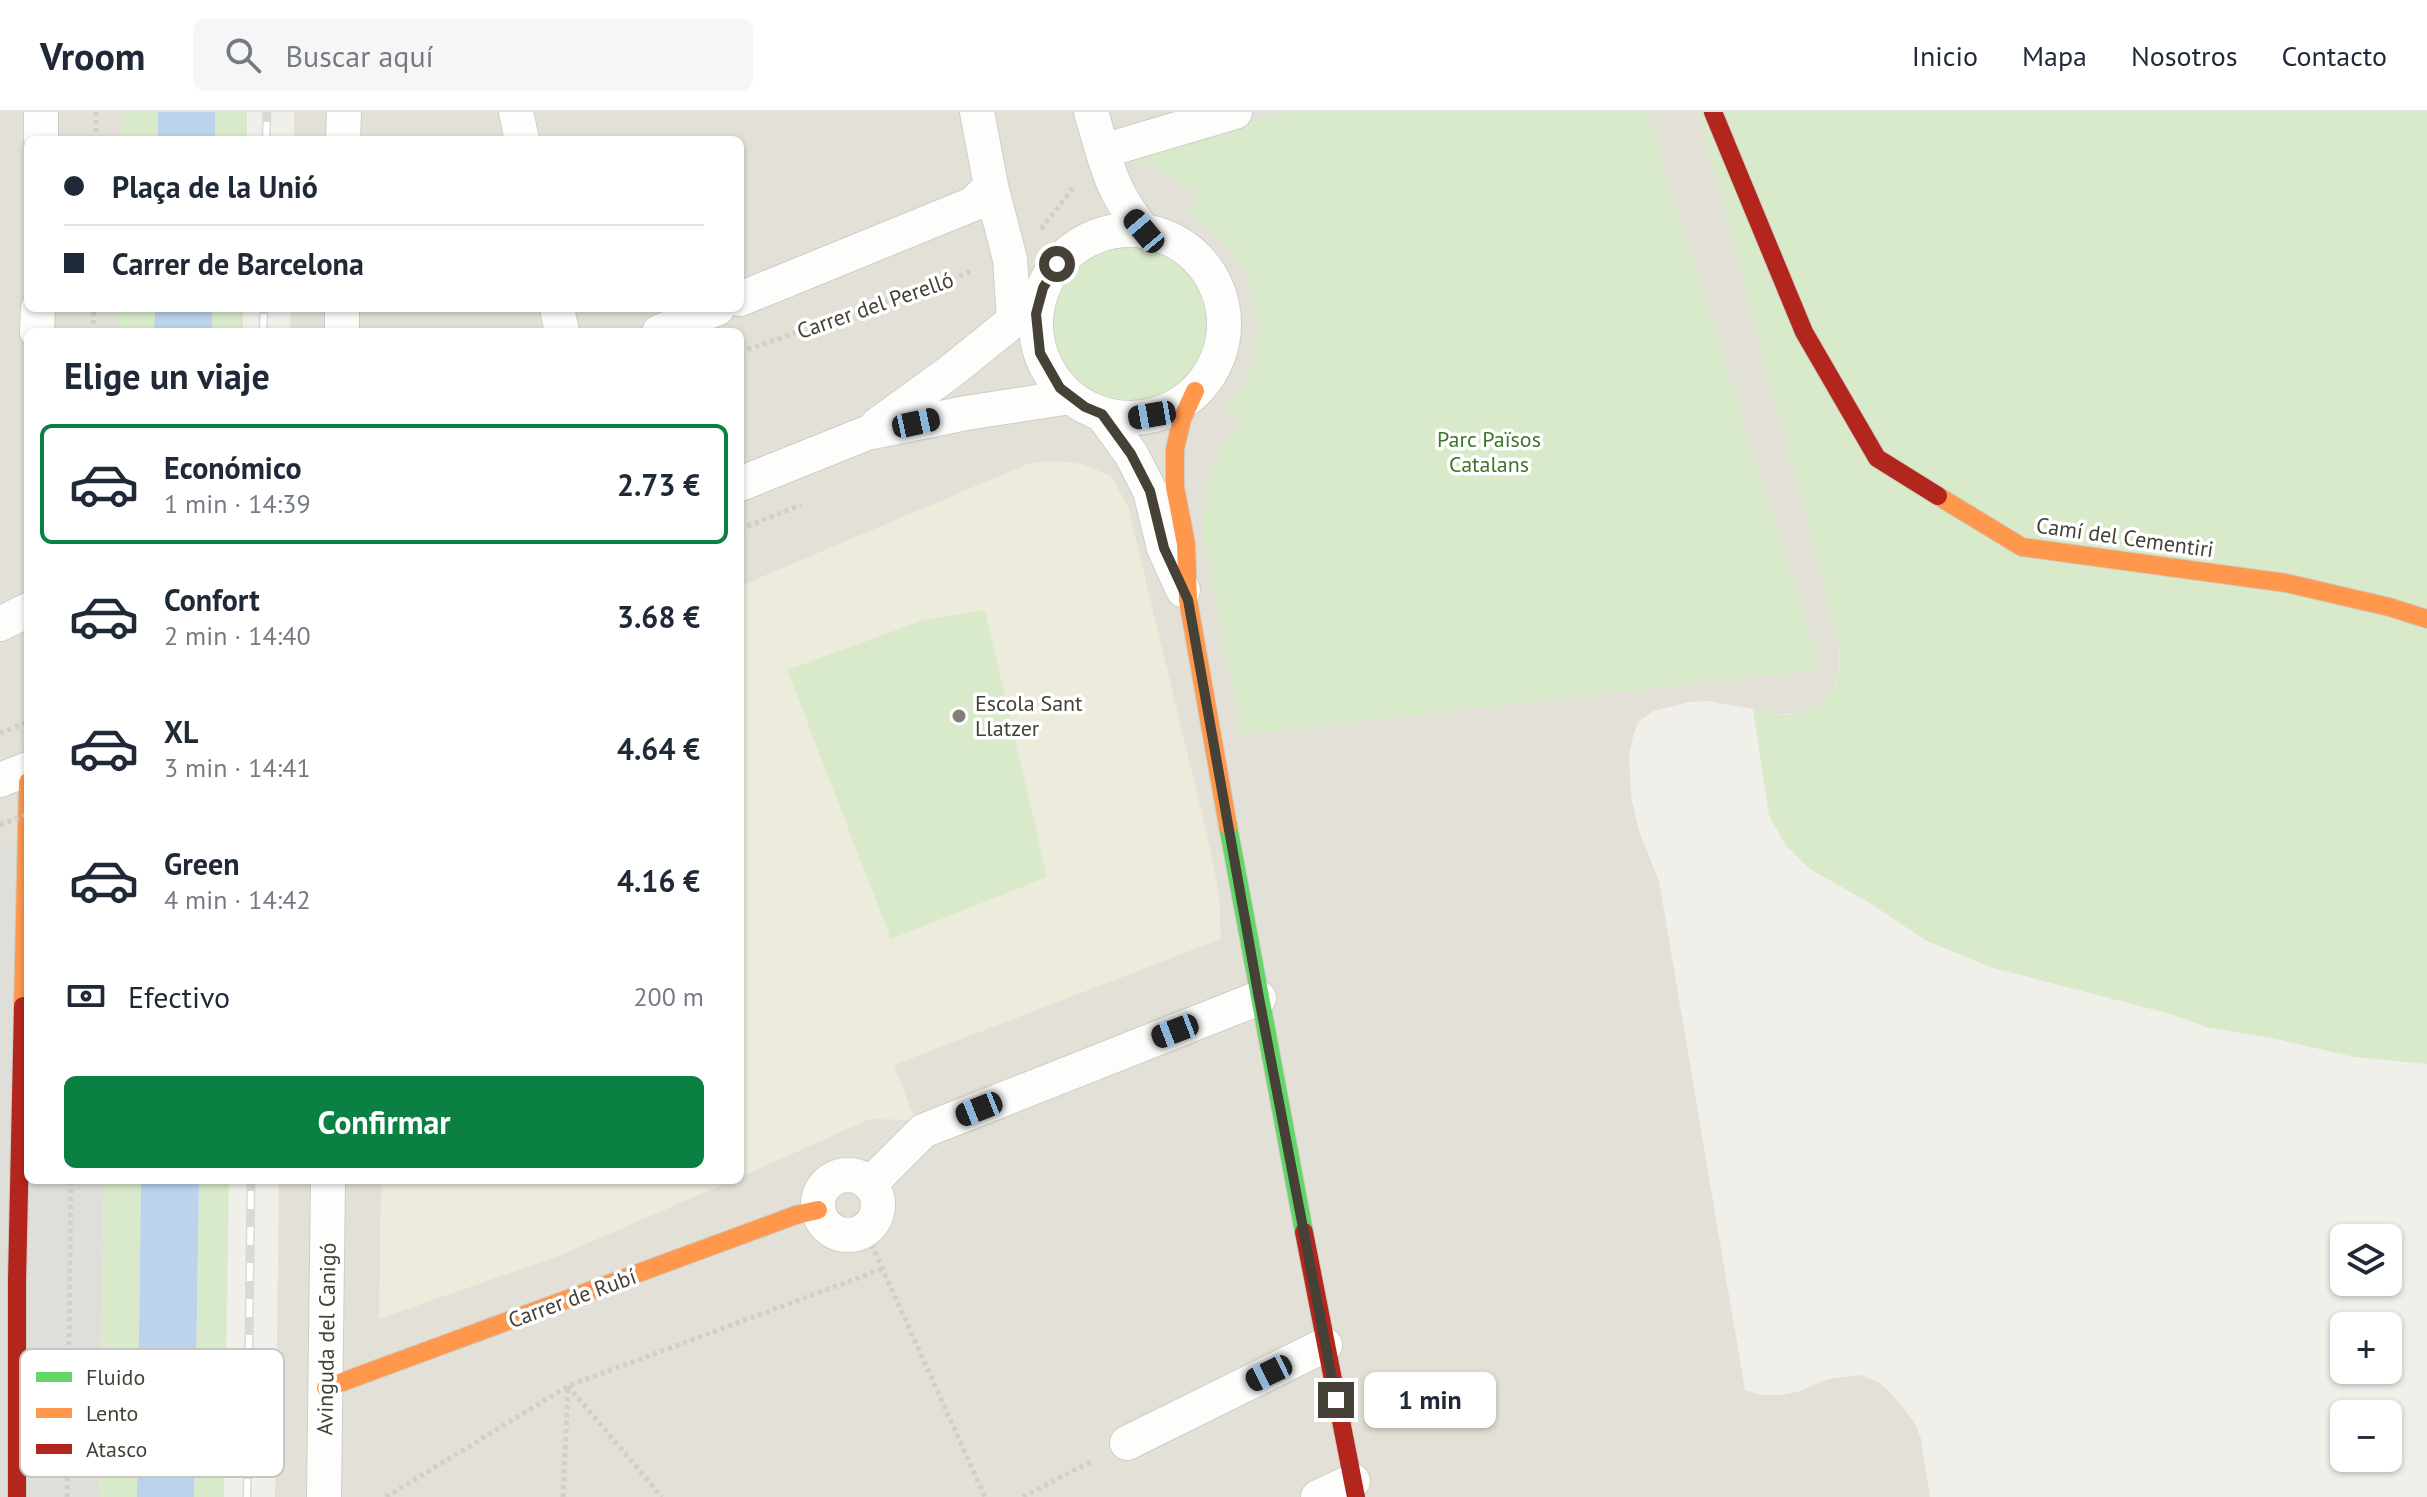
<!DOCTYPE html>
<html lang="es">
<head>
<meta charset="utf-8">
<style>
	:root { --surface:#fff; --page:#f6f6f7; --text:#1f2937; --muted:#747a83; --line:#e0e1e3; --accent:#0b8043 }
	body { margin:0; font-family:"PT Sans",sans-serif; background:var(--page); color:var(--text); height:100vh; display:flex; flex-direction:column; font-size:30px; white-space:nowrap }
	* { box-sizing:border-box; margin:0 }
	p { font-size:26px; color:var(--muted) }
	.icon { flex:none; width:44px; height:44px; fill:none; stroke:currentColor; stroke-width:2; stroke-linecap:round; stroke-linejoin:round }
	.map { position:relative; flex:1; overflow:hidden }
	.drawer { position:absolute; left:24px; top:216px; width:720px; height:856px; display:flex; flex-direction:column; background:var(--surface); border-radius:12px; box-shadow:0 2px 6px #0004 }
	.drawer>* { flex:none }
	.top-card { position:absolute; left:24px; top:24px; width:720px; height:176px; border-radius:12px; box-shadow:0 2px 6px #0004; display:grid; align-content:center; height:176px; padding:0 40px; background:var(--surface) }
	.tools { position:absolute; left:2330px; top:1112px; display:grid; gap:16px }
	.tools a { display:grid; place-items:center; width:72px; height:72px; border-radius:12px; background:var(--surface); box-shadow:0 2px 6px #0004; font-size:40px }
	.end { position:absolute; width:36px; height:36px; margin:-18px; border:10px solid #454136; background:#fff; box-shadow:0 0 0 4px #fff }
	.from { border-radius:50% }
	.bubble { position:absolute; height:56px; border-radius:12px; background:var(--surface); box-shadow:0 2px 6px #0004; font-size:26px; font-weight:700; line-height:56px; text-align:center }
	.car { position:absolute; width:24px; height:48px; margin:-24px -12px; border-radius:10px; box-shadow:0 0 6px 2px #0007; background:linear-gradient(#222 24%,#8ab4d8 0 40%,#222 0 76%,#8ab4d8 0 86%,#222 0) }
	.top-card b { display:flex; align-items:center; gap:28px; height:76px; font-size:30px }
	.top-card b+b { border-top:2px solid var(--line) }
	.top-card i { width:20px; height:20px; background:var(--text) }
	ul { padding:0; list-style:none }
	li { display:flex; align-items:center; gap:24px; height:120px; margin:0 16px 12px; padding:0 24px; border:4px solid transparent; border-radius:12px }
	li div { flex:1 }
	li b { display:block; font-size:30px }
	li em { font-style:normal; font-weight:700 }
	li.selected { border-color:var(--accent) }
	li>.icon { width:72px; height:72px; stroke-width:1.5 }
	h2 { padding:0 40px; font-size:36px; line-height:96px }
	.pay { display:flex; align-items:center; gap:20px; height:88px; padding:0 40px; font-size:30px }
	.pay p { margin-inline-start:auto }
	.cta { display:flex; gap:16px; margin-top:auto; padding:16px 40px }
	.cta a { flex:1; height:92px; border-radius:12px; background:var(--accent); color:#fff; font-size:32px; font-weight:700; line-height:92px; text-align:center }
	header { display:flex; align-items:center; gap:48px; box-sizing:border-box; height:112px; padding:0 40px; background:var(--surface); border-bottom:2px solid var(--line) }
	header strong { font-size:38px }
	nav { display:flex; gap:44px; margin-inline-start:auto; font-size:28px }
	.search { width:560px; height:72px; background:var(--page); display:flex; align-items:center; gap:20px; box-sizing:border-box; padding:0 28px; border-radius:12px; color:var(--muted); font-size:30px }
	.map>svg:first-child { display:block }
</style>
</head>
<body>
<header>
<strong>Vroom</strong>
<div class="search"><svg class="icon" aria-label="search" viewBox="0 0 24 24"><circle cx="10" cy="10" r="6"/><path d="M15 15l6 6"/></svg>Buscar aquí</div>
<nav><a>Inicio</a><a>Mapa</a><a>Nosotros</a><a>Contacto</a></nav>
</header>
<div class="map">
<svg width="2427" height="1385" viewBox="0 0 2427 1385">
	<rect width="100%" height="100%" fill="#f0efea"/>
	<!-- residential -->
	<path fill="#e3e1d7" d="M0 0H121V28H28V196H118V220H28V725L0 730Z
		M294 0H1698L1839 529 1838 562 1832 579 1820 592 1804 601 1769 603 1753 597 1707 589 1689 590 1653 599 1638 610 1633 625 1629 643 1631 684 1639 719 1659 769 1745 1278 1761 1283H1781L1797 1280 1828 1267 1844 1265 1859 1263 1877 1269 1893 1283 1915 1311 1921 1327 1930 1385H275L279 1068H740V220H290L291 196H740V28H294Z"/>
	<!-- industrial -->
	<path fill="#e0ded8" d="M28 725V1068H104L99 1385H0V730Z"/>
	<!-- education -->
	<path fill="#edebdc" d="M1057 349 1081 352 1111 364 1128 395 1210 735 1219 783 1221 827 894 953 915 1008 870 1007 740 1065V474L1030 351Z
		M381 1068H733L556 1145 379 1207Z"/>
	<!-- green -->
	<path fill="#d9eacb" d="M121 0H158V28H121Z
		M215 0H247V28H215Z
		M1287 0H1647L1821 557 1241 623 1203 420V399L1211 362 1217 344 1240 308 1226 297C1234 283 1245 269 1251 254 1266 216 1253 165 1228 135 1217 122 1203 113 1189 103L1199 82 1133 43Z
		M1698 0H2427V952L2354 945 2281 928 2206 915 2170 902 1990 855 1925 828 1868 790 1810 757 1786 734 1769 704 1753 597C1779 607 1816 606 1832 578 1841 564 1839 545 1839 529Z
		M1051 213a78 78 0 1 1 156 0a78 78 0 1 1-156 0Z
		M118 196H155L154 220H118Z
		M212 196H243V220H212Z
		M985 498 1047 765 891 827 787 558 921 509Z
		M104 1068H141L137 1385H99Z
		M199 1068H229L224 1385H194Z"/>
	<!-- water -->
	<path fill="#bcd3ec" d="M158 0H215V28H158Z
		M155 196H212V220H154Z
		M141 1068H199L194 1385H137Z"/>
	<g fill="none" stroke-linecap="round" stroke-linejoin="round">
		<!-- street casing -->
		<g stroke="#cecdc7" stroke-width="36">
			<path id="street" d="M516 0 522 28
				M977 0 991 74 1010 147 1014 207
				M1091 0C1106 49 1110 79 1144 119
				M41 28V0
				M343 28 344 0
				M1103 39 1235 0
				M1036 212a94 94 0 1 1 188 0a94 94 0 1 1-188 0Z
				M740 187 973 92 991 74
				M557 196 562 220
				M37 220 38 196
				M342 220V196
				M659 220 718 196
				M1102 302 1131 342 1150 379 1164 436 1183 478
				M877 313 950 260 1038 189
				M740 372 867 321 966 301 1070 285
				M0 512 28 498
				M0 668 28 657
				M818 1093a30 30 0 1 1 60 0a30 30 0 1 1-60 0Z
				M870 1072 923 1019 1259 886
				M1127 1331 1325 1233
				M324 1385 328 1068
				M1318 1385 1353 1369"/>
		</g>
		<!-- fast casing -->
		<g stroke="#cecdc1" stroke-width="20">
			<path id="fast" d="M1228 714 1304 1120"/>
		</g>
		<!-- slow casing -->
		<g stroke="#cecdc1" stroke-width="20">
			<path id="slow" d="M1195 279 1182 307 1175 337V375L1186 432 1188 488 1228 714
				M1938 384 2022 435 2286 471 2389 495 2427 507
				M23 894 28 670
				M326 1276 796 1103 818 1098"/>
		</g>
		<!-- jam casing -->
		<g stroke="#cecdc1" stroke-width="20">
			<path id="jam" d="M1713 0 1804 220 1877 346 1938 384
				M1304 1120 1356 1385
				M17 1385V1169L23 894"/>
		</g>
		<!-- path -->
		<path stroke="#d0cfca" stroke-width="5" stroke-dasharray="4 4" stroke-linecap="butt" d="M96 28V0
			M1041 117 1074 75
			M93 220 94 196
			M740 240 973 159
			M740 417 801 393
			M0 621 28 610
			M865 1118 985 1385
			M568 1274 662 1385
			M67 1385 71 1068
			M386 1385 568 1274 882 1157
			M563 1385 568 1275
			M1023 1385 1094 1348"/>
		<!-- street -->
		<use href="#street" stroke="#fdfdfc" stroke-width="34"/>
		<!-- fast -->
		<use href="#fast" stroke="#63d668" stroke-width="18"/>
		<!-- slow -->
		<use href="#slow" stroke="#ff974d" stroke-width="18"/>
		<!-- jam -->
		<use href="#jam" stroke="#b3261e" stroke-width="18"/>
		<!-- rail casing -->
		<g stroke="#d9d9d8" stroke-width="9">
			<path id="rail" d="M266 28 267 0
				M263 220 264 196
				M247 1385 251 1068"/>
		</g>
		<!-- rail -->
		<use href="#rail" stroke="#fff" stroke-width="6" stroke-dasharray="18" stroke-linecap="butt"/>
		<!-- path-bridge -->
		<path stroke="#d0cfca" stroke-width="5" stroke-dasharray="4 4" stroke-linecap="butt" d="M0 713 28 702"/>
	</g>
	<g fill="none" stroke-linecap="round" stroke-linejoin="round">
		<!-- route -->
		<path stroke="#454136" stroke-width="10" d="M1057 152 1043 176 1036 202 1040 241 1060 276 1085 295 1102 302 1131 342 1150 379 1164 436 1188 488 1259 886 1336 1288"/>
	</g>
	<!-- markers -->
	<circle fill="#817e75" stroke="#fff" stroke-width="3" cx="959" cy="604" r="8"/>
	<g text-anchor="middle" dominant-baseline="central" stroke-width="7" stroke-linejoin="round" paint-order="stroke">
		<!-- street labels -->
		<g font-size="22" fill="#454136" stroke="#fff">
			<text transform="translate(875 193) rotate(-19)">Carrer del Perelló</text>
			<text transform="translate(2125 425) rotate(8)">Camí del Cementiri</text>
			<text transform="translate(572 1186) rotate(-20)">Carrer de Rubí</text>
			<text transform="translate(326 1227) rotate(-89)">Avinguda del Canigó</text>
		</g>
		<!-- park labels -->
		<g font-size="22" fill="#3e752b" stroke="#fff">
			<text x="1489" y="327">Parc Països<tspan x="1489" dy="25">Catalans</tspan></text>
		</g>
		<!-- poi labels -->
		<g font-size="22" fill="#454136" stroke="#fff" text-anchor="start">
			<text x="975" y="591">Escola Sant<tspan x="975" dy="25">Llatzer</tspan></text>
		</g>
	</g>
	<!-- legend -->
	<rect x="20" y="1237" width="264" height="128" rx="12" fill="#fff" stroke="#c7c6c3" stroke-width="2"/>
	<rect x="36" y="1260" width="36" height="10" fill="#63d668"/>
	<rect x="36" y="1296" width="36" height="10" fill="#ff974d"/>
	<rect x="36" y="1332" width="36" height="10" fill="#b3261e"/>
	<g font-size="22" fill="#454136">
		<text x="86" y="1273">Fluido</text>
		<text x="86" y="1309">Lento</text>
		<text x="86" y="1345">Atasco</text>
	</g>
</svg>
<div class="tools">
<a><svg class="icon" aria-label="layers" viewBox="0 0 24 24"><path d="M12 4l9 5-9 5-9-5zM3 14l9 5 9-5"/></svg></a>
<a>+</a>
<a>−</a>
</div>
<i class="end from" style="left:1057px;top:152px"></i>
<i class="end" style="left:1336px;top:1288px"></i>
<div class="bubble" style="left:1364px;top:1260px;width:132px">1 min</div>
<i class="car" style="left:1144px;top:119px;rotate:320deg"></i>
<i class="car" style="left:1152px;top:303px;rotate:260deg"></i>
<i class="car" style="left:916px;top:311px;rotate:78deg"></i>
<i class="car" style="left:1175px;top:919px;rotate:249deg"></i>
<i class="car" style="left:979px;top:997px;rotate:248deg"></i>
<i class="car" style="left:1269px;top:1261px;rotate:244deg"></i>
<div class="top-card">
<b><i class="from"></i>Plaça de la Unió</b>
<b><i></i>Carrer de Barcelona</b>
</div>
<section class="drawer">
<h2>Elige un viaje</h2>
<ul>
<li class="selected"><svg class="icon" aria-label="car" viewBox="0 0 24 24"><path d="M5 17H2v-5l4-1 3-4h7l3 4 3 1v5h-3M9 17h6M6 11h13"/><circle cx="7" cy="17" r="2"/><circle cx="17" cy="17" r="2"/></svg><div><b>Económico</b><p>1 min · 14:39</p></div><em>2.73 €</em></li>
<li><svg class="icon" aria-label="car" viewBox="0 0 24 24"><path d="M5 17H2v-5l4-1 3-4h7l3 4 3 1v5h-3M9 17h6M6 11h13"/><circle cx="7" cy="17" r="2"/><circle cx="17" cy="17" r="2"/></svg><div><b>Confort</b><p>2 min · 14:40</p></div><em>3.68 €</em></li>
<li><svg class="icon" aria-label="car" viewBox="0 0 24 24"><path d="M5 17H2v-5l4-1 3-4h7l3 4 3 1v5h-3M9 17h6M6 11h13"/><circle cx="7" cy="17" r="2"/><circle cx="17" cy="17" r="2"/></svg><div><b>XL</b><p>3 min · 14:41</p></div><em>4.64 €</em></li>
<li><svg class="icon" aria-label="car" viewBox="0 0 24 24"><path d="M5 17H2v-5l4-1 3-4h7l3 4 3 1v5h-3M9 17h6M6 11h13"/><circle cx="7" cy="17" r="2"/><circle cx="17" cy="17" r="2"/></svg><div><b>Green</b><p>4 min · 14:42</p></div><em>4.16 €</em></li>
</ul>
<div class="pay"><svg class="icon" aria-label="cash" viewBox="0 0 24 24"><path d="M3 7h18v10H3z"/><circle cx="12" cy="12" r="2"/></svg>Efectivo<p>200 m</p></div>
<div class="cta"><a>Confirmar</a></div>
</section>
</div>
</body>
</html>
